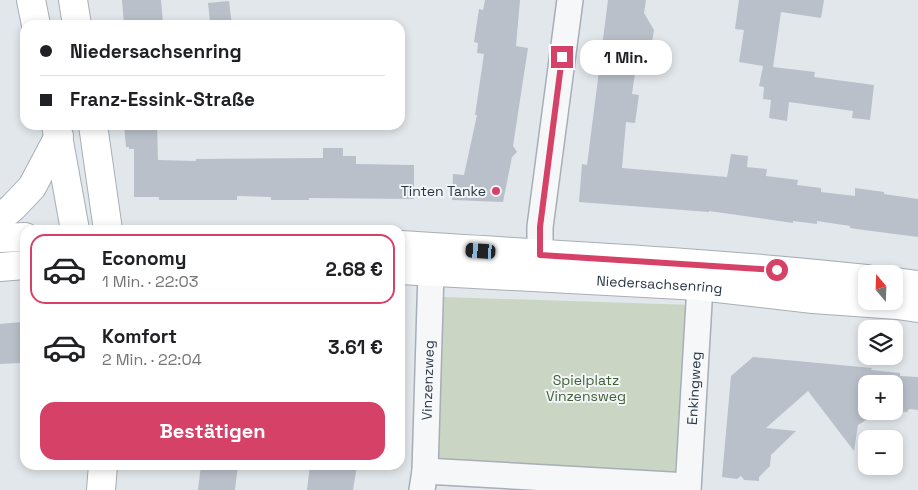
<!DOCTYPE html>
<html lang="de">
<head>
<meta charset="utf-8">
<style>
	:root { --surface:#fff; --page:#f6f6f6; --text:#202124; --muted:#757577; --line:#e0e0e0; --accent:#d64167 }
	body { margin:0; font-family:"Space Grotesk",sans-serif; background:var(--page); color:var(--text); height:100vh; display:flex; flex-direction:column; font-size:19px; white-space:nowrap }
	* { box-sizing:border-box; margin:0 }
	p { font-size:16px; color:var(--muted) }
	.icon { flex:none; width:28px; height:28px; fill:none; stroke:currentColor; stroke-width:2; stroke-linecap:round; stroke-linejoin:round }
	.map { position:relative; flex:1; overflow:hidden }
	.side { position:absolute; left:20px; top:225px; width:385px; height:245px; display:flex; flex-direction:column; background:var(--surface); border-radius:15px; box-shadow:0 2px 8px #0003 }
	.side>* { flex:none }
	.banner { position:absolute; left:20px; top:20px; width:385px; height:110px; border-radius:15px; box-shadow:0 2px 8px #0003; display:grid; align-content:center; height:110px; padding:0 20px; background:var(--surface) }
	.needle { width:32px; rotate:341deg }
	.fabs { position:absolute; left:858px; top:265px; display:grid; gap:10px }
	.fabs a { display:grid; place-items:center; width:45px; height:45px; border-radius:10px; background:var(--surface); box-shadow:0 2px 8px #0003; font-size:25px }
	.end { position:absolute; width:22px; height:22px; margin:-11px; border:6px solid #d64167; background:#fff; box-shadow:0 0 0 2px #fff }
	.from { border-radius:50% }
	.bubble { position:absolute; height:35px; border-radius:15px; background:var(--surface); box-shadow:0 2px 8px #0003; font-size:16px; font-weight:700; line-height:35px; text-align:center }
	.car { position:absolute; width:15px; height:30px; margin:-15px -8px; border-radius:6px; box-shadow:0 0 4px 1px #0007; background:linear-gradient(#222 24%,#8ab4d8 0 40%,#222 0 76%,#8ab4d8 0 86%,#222 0) }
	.banner b { display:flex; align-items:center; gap:18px; height:48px; font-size:19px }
	.banner b+b { border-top:1px solid var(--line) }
	.banner i { width:12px; height:12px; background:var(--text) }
	ul { padding:9px 0 0; list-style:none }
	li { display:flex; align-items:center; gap:15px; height:70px; margin:0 10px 8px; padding:0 10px; border:2px solid transparent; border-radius:15px }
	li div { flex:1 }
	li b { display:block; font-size:19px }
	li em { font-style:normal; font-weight:700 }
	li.current { border-color:var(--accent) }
	li>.icon { width:45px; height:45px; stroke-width:1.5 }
	.primary-button { display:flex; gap:10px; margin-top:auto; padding:10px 20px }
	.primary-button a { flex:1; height:58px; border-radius:15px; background:var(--accent); color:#fff; font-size:20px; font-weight:700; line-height:58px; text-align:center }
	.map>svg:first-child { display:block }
</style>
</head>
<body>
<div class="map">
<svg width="918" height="490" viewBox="0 0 918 490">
	<rect width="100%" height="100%" fill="#e2e7eb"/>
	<!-- green -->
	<path fill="#cad6c3" d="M442 297 694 305 674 480 430 464Z"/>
	<!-- building -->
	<path fill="#b9c0ca" d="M122 0H161L163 23 153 24 154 25H124Z
		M485 0H520L516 46 528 48 513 146 517 152 512 157 503 202 452 200 453 174 464 175 477 115H475L484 54 477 53 478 43 474 42 479 9 483 10Z
		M608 0H646L644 13 654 30 652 42 648 48 640 47V52H638L632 94 639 95 635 123 626 122 622 168 727 177 731 154 748 156 747 167 767 169 766 176 798 180 797 185 821 188V192L855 196V188L884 192V194L918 199V237L864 230 850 228V226L817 221V224L793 221V223L709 211V212L579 202 582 164 587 165Z
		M739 0H824L821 18 781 12 773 67 815 72 814 77 874 85 870 120 852 118 853 111 789 102 787 121 769 118 771 100 763 99 764 87 759 86 763 66 739 62 744 30 735 29Z
		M229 1 232 25H212V21H210L208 3Z
		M124 125H157L158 160 196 161V159L323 158V148H343V156H356V164L414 165V199L309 198V200H271V197L237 196V200H159V197H134V149H129V147H126Z
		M21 322 20 363 0 364V324Z
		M753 357 872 368 871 370 900 373V376L918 377V410L909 409 907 412 894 411V384H866V411H891L880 419 869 418 858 425 854 451 808 391 766 428 796 431 771 455 770 466 759 477V481L744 480 741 476 737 479 722 477 731 376Z
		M201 465H238L235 490H198Z
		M310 465H357L353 490H307Z"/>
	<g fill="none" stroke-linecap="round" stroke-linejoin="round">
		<!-- street casing -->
		<g stroke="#a7aeb6" stroke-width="28">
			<g id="street">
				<path d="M540 255V227L570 0"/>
				<path d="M425 471 688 486"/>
				<path id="s1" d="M422 490 425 471 431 271"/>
				<path id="s2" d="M688 490 700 286"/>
			</g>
		</g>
		<!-- secondary casing -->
		<g stroke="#a7aeb6" stroke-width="30">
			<g id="secondary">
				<path d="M31 0 36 25"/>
				<path d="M73 0 77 25"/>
				<path d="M56 125 75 230"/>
				<path d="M93 125 108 230"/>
				<path d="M0 218 13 207 32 187 59 136"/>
				<path d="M0 238 25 237"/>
				<path d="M400 245C555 255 711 262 866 279"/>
				<path d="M0 267 25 265"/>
				<path id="s3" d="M400 270 700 286 813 299 897 305 918 308"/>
				<path d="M894 282 918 285"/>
				<path d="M101 490 103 465"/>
			</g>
		</g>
		<!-- street -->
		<use href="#street" stroke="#f5f7f9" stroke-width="25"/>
		<!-- secondary -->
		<use href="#secondary" stroke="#fff" stroke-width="28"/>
	</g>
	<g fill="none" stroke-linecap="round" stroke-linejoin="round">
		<!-- route -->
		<path stroke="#d64167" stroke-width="6" d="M562 57 540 227V255L777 270"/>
	</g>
	<!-- markers -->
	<circle fill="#d64167" stroke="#f2f5f8" stroke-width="2" cx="496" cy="191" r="5"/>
	<g text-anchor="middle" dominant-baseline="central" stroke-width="4" stroke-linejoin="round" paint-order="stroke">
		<!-- poi labels -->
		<g font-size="14" fill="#293645" stroke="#f2f5f8" text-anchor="end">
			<text x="486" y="191">Tinten Tanke</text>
		</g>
		<!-- street labels -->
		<g font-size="14" fill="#293645" stroke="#f2f5f8">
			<text stroke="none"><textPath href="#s3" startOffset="260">Niedersachsenring</textPath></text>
			<text stroke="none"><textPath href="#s1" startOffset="110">Vinzenzweg</textPath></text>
			<text stroke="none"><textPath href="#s2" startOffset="102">Enkingweg</textPath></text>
		</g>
		<!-- park labels -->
		<g font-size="14" fill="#426135" stroke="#f2f5f8">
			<text x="586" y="380">Spielplatz<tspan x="586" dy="16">Vinzensweg</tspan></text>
		</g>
	</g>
</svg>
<div class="fabs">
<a><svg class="needle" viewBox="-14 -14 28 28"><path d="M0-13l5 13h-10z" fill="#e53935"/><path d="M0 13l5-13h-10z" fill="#757577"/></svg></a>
<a><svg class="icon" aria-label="layers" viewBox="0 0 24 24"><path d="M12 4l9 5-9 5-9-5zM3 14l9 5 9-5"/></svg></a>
<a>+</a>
<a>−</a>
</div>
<i class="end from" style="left:777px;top:270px"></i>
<i class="end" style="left:562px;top:57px"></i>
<div class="bubble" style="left:580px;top:40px;width:92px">1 Min.</div>
<i class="car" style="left:481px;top:251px;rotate:274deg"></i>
<div class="banner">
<b><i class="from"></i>Niedersachsenring</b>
<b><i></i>Franz-Essink-Straße</b>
</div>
<section class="side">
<ul>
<li class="current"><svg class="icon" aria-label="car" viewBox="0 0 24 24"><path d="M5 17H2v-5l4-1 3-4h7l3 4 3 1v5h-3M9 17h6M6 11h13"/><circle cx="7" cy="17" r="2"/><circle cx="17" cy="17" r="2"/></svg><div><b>Economy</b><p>1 Min. · 22:03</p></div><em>2.68 €</em></li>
<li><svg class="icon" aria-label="car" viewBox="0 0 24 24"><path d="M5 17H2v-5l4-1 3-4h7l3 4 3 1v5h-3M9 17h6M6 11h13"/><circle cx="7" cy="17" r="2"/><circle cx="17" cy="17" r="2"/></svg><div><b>Komfort</b><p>2 Min. · 22:04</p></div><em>3.61 €</em></li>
</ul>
<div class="primary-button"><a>Bestätigen</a></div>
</section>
</div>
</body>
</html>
